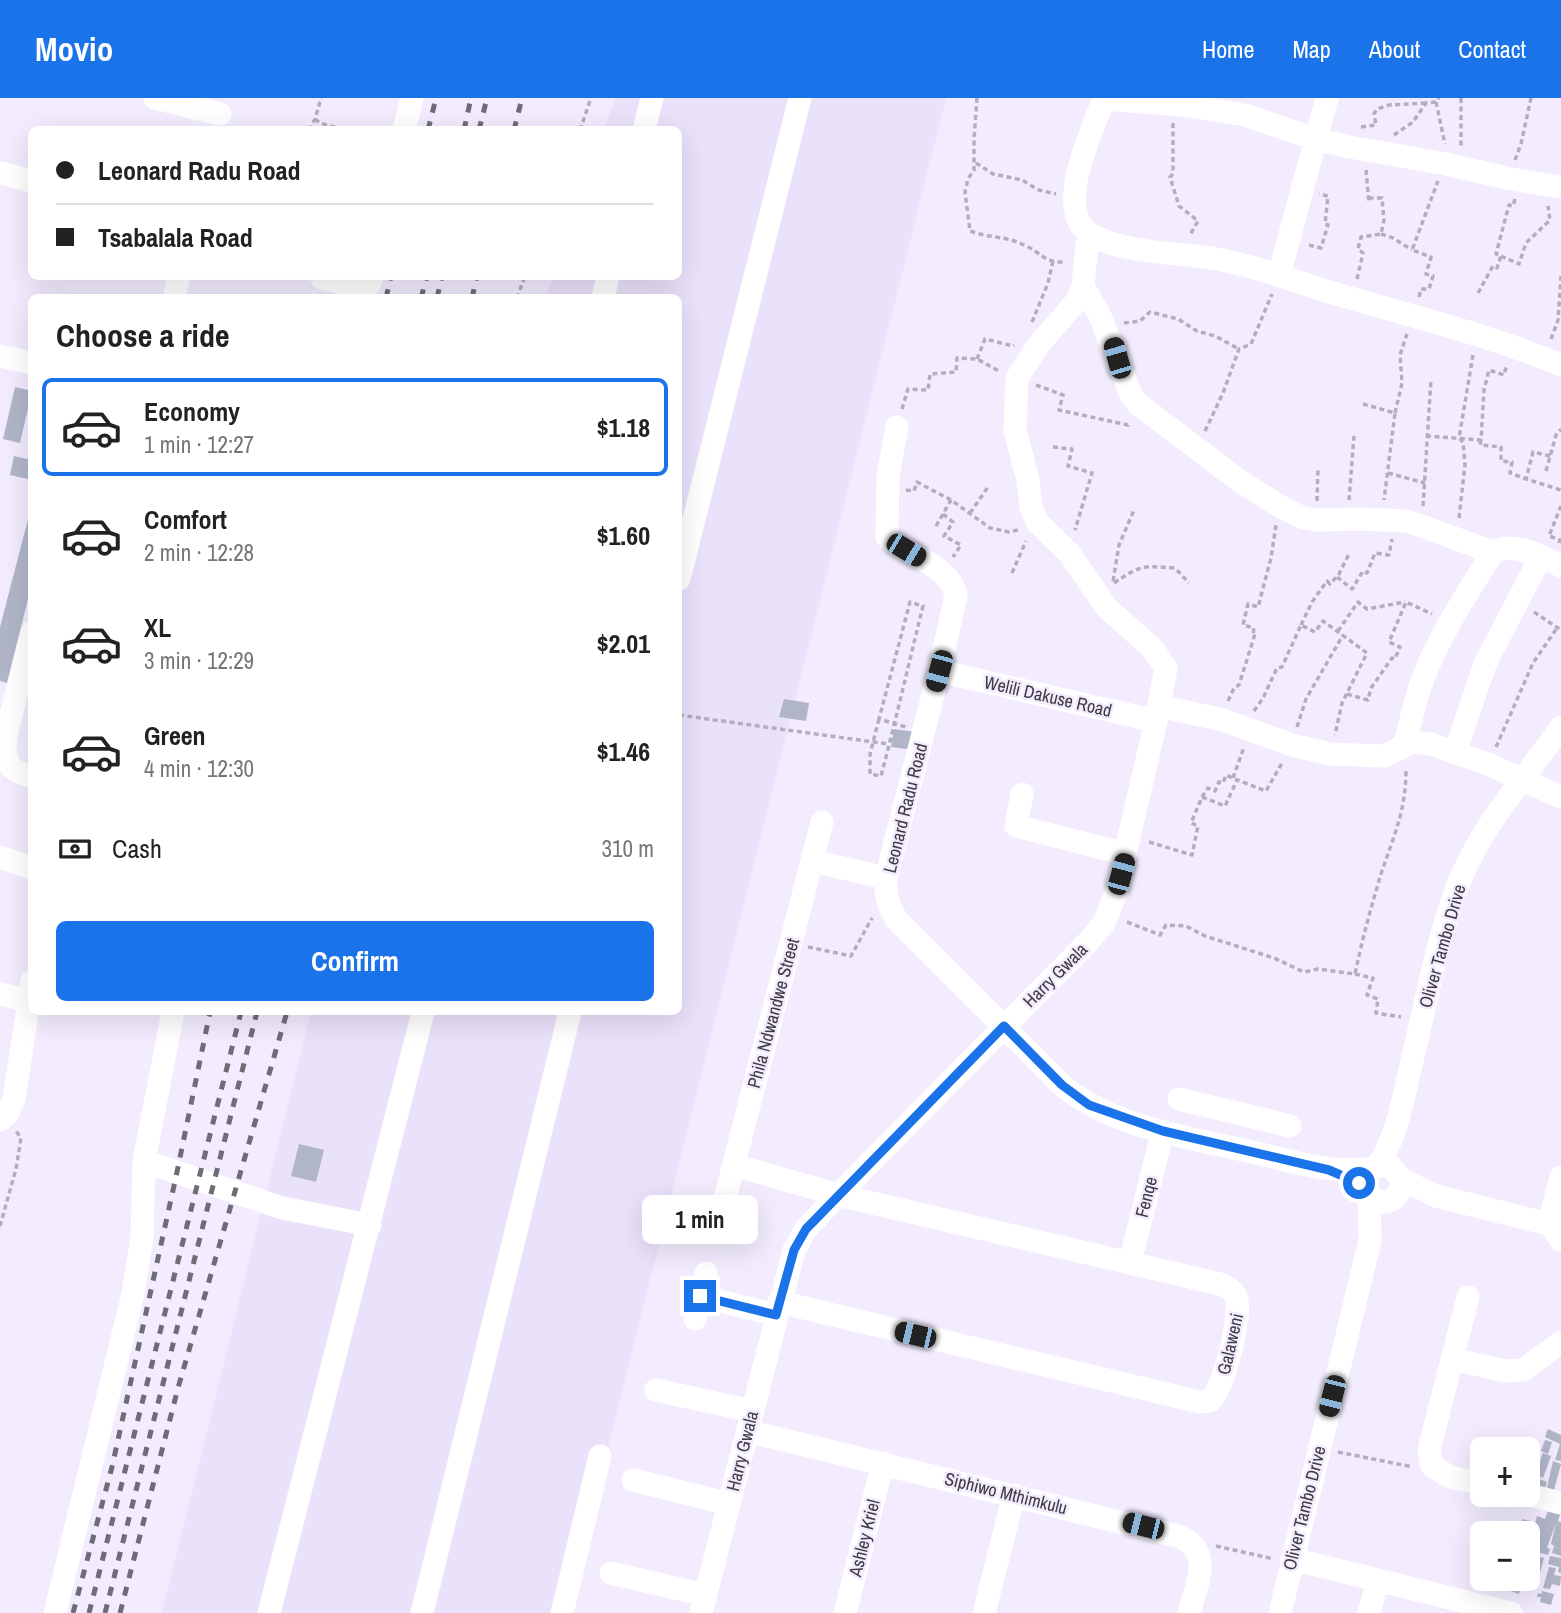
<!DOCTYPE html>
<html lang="en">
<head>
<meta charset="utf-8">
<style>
	:root { --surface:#fff; --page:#f6f6f6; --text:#222; --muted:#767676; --line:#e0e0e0; --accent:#1a73e8 }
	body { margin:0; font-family:"Archivo Narrow",sans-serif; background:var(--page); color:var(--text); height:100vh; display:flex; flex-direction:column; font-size:26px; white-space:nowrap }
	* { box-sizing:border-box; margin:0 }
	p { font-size:23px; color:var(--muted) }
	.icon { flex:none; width:38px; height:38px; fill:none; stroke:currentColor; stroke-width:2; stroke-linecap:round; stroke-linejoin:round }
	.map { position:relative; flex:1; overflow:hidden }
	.drawer { position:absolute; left:28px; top:196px; width:654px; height:721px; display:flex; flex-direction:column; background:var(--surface); border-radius:10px; box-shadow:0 7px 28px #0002 }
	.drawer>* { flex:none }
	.hud { position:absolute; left:28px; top:28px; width:654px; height:154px; border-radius:10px; box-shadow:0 7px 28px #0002; display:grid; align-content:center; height:154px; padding:0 28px; background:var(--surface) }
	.fabs { position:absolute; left:1470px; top:1339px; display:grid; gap:14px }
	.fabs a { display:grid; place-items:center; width:70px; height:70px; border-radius:10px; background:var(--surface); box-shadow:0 7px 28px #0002; font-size:35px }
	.end { position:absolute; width:32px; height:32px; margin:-16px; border:9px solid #1a73e8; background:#fff; box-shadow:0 0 0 4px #fff }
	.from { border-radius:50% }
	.bubble { position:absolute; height:49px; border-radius:10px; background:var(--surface); box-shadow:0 7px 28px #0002; font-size:23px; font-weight:700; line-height:49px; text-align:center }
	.car { position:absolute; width:21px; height:42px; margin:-21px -10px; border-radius:9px; box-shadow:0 0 5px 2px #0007; background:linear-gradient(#222 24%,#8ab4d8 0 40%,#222 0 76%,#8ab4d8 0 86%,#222 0) }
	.hud b { display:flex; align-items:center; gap:24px; height:66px; font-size:26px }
	.hud b+b { border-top:2px solid var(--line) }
	.hud i { width:18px; height:18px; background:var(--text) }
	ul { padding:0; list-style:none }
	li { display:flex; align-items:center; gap:21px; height:98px; margin:0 14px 10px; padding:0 14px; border:4px solid transparent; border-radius:10px }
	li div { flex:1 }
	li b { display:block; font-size:26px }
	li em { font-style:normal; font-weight:700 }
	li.selected { border-color:var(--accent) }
	li>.icon { width:63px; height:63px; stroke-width:1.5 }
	h2 { padding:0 28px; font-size:32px; line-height:84px }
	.pay { display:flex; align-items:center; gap:18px; height:77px; padding:0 28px; font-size:26px }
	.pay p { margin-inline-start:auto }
	.primary-button { display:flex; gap:14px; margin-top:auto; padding:14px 28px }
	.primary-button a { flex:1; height:80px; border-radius:10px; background:var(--accent); color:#fff; font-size:28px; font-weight:700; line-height:80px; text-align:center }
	header { display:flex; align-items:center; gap:42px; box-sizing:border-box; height:98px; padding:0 35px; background:var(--accent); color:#fff }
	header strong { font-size:33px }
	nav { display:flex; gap:38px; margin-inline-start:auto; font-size:24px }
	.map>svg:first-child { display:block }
</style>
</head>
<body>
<header>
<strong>Movio</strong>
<nav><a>Home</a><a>Map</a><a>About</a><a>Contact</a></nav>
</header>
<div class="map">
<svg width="1561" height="1515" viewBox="0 0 1561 1515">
	<rect width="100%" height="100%" fill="#f2ecfe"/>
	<!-- built -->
	<path fill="#eae1fa" d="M615 0H946L567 1515H162L311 914H679V200L546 199 553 179 679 178V32L604 31Z"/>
	<!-- building -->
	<path fill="#b0b6c7" d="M15 289 32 293 20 345 3 341Z
		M14 358 32 362V382L10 377Z
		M32 406V485L7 585 0 583V529Z
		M784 601 809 605 806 623 779 619Z
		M894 631 916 634 914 652 891 649Z
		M299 1046 324 1052 316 1084 291 1078Z
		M1548 1331 1561 1337V1363L1555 1362 1560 1346 1545 1339Z
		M1545 1342 1552 1344 1548 1356 1541 1353Z
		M1543 1355 1551 1358 1543 1380 1535 1376Z
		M1553 1363 1561 1366 1554 1392 1547 1390Z
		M1539 1381 1547 1384 1545 1391 1537 1388Z
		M1549 1410 1561 1414 1558 1423 1561 1424V1458L1552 1455 1554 1448 1551 1446 1556 1425 1547 1450 1550 1451 1548 1457 1528 1452 1537 1418 1545 1421Z
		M1522 1421 1531 1423 1528 1435H1506L1507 1431 1519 1434Z
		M1528 1456 1544 1460 1538 1482 1528 1479Z
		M1550 1458 1561 1460V1475L1558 1474 1559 1469 1548 1466Z
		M1549 1469 1556 1470 1554 1477 1561 1478 1560 1488 1552 1486 1550 1491 1543 1490Z
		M1490 1480H1511L1510 1485 1506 1484 1505 1486Z
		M1515 1480H1523L1519 1496 1510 1493Z
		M1542 1493 1554 1496 1551 1507 1540 1504 1541 1499H1537L1538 1495 1542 1496Z"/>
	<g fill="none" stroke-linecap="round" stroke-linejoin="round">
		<!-- path -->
		<path stroke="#b3aebc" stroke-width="3.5" stroke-dasharray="5 3.5" stroke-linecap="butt" d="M977 0 974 41V72L968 81 965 94 970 133C988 140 1007 138 1024 147 1043 155 1041 164 1065 164
			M1461 0V50
			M1436 4 1445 46
			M315 21 320 25 345 32
			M1173 25V76L1170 79 1179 108 1198 123 1190 137
			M1361 29 1376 27 1374 16 1377 11 1389 7 1426 5
			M309 32 315 21 321 0
			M580 32 591 0
			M1394 37 1413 24 1426 5 1436 4 1439 0
			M1515 62 1521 46 1531 0
			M976 65 993 76 1022 82 1039 92 1056 96
			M1366 72 1369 105
			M1381 136 1393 140 1412 152
			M1309 147 1321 150 1328 127 1325 126 1328 98 1319 96
			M1501 158 1519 166 1526 145 1550 122 1548 108
			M1357 181 1363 155 1358 151 1361 139 1381 136 1384 122 1382 100H1368
			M1478 195 1493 168 1497 170 1501 158 1496 156 1509 107 1513 108 1515 101
			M1419 199 1421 191H1429L1433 178 1426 176 1431 159 1412 152 1438 83
			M517 200 525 178
			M1032 224 1048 185 1053 163
			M1124 225 1140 223 1150 214 1178 221 1197 233 1215 238 1239 251
			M1551 241 1558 222 1561 178
			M977 261 985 241 1013 248 1014 247
			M1036 287 1063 297 1059 312 1128 327 1130 324
			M1363 306 1395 315 1384 402
			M902 311 908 291 928 292 930 276 956 274 957 260 977 261 999 273
			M1395 315 1402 285 1400 257 1407 236
			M1205 333 1223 295 1239 251 1251 246 1272 196
			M1426 338 1481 342 1484 292 1489 272 1504 277 1507 266
			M1481 342 1480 347 1501 349V363L1512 364 1510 375 1526 381
			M1053 349 1072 351 1068 368 1092 375 1075 432
			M1550 358 1533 354 1526 381 1561 392
			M1546 373 1556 337 1561 331
			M1388 375 1425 385
			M906 392 914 393 917 384 951 402 990 430 1009 434 1018 432
			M1349 402 1354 338
			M1317 403 1318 369
			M1423 408 1431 281
			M970 415 988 389
			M943 416 953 424 944 438 961 447 953 459
			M1459 420 1465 367 1463 344 1459 340 1473 257
			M936 428 951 402
			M1559 445 1560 442 1549 438 1561 408
			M1012 475 1026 443
			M1337 479 1352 491 1363 473 1367 475 1375 455 1389 457 1392 441
			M1113 483 1119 447 1134 412
			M1114 485C1143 466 1142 468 1175 470L1189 485
			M1534 514 1561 532
			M1301 527 1312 504 1327 483 1330 486 1339 476 1349 456
			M1338 533 1358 504 1367 511 1405 504
			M1347 596 1368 602 1371 590 1392 560 1395 561 1400 549 1389 544 1406 504 1432 516
			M1228 603 1234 590 1239 587 1255 536H1253L1254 530 1243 527 1248 506 1258 509 1271 460 1276 427
			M1254 613 1263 600 1277 570 1282 569 1301 527 1315 534 1323 523 1367 555 1342 605 1335 637
			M679 617 888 646
			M879 621 870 656V676L881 678C896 622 909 564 923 508L910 504 879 621 906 629
			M1297 629 1306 601 1343 537
			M1496 649 1533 565 1557 530
			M1233 680 1244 649
			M1202 699 1208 690 1215 693 1219 684 1223 685 1226 677 1237 682
			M1149 744 1192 757 1198 728 1191 725 1202 699 1225 708 1237 682 1266 693 1282 665
			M1127 824 1160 837 1166 827 1186 828 1205 838 1274 860 1304 874 1318 871 1355 876C1362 842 1371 809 1381 776 1394 737 1406 713 1406 671
			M808 849 851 858 872 820
			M1355 876 1373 880 1367 897 1378 901 1376 915 1401 919
			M0 1128 16 1071 21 1040 16 1033
			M1338 1354 1413 1369
			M1216 1448 1274 1461"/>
		<!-- minor -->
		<path stroke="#fff" stroke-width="23" d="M155 0 220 16
			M1104 0C1093 31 1061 96 1081 127 1098 152 1167 155 1196 158 1244 163 1287 181 1333 195 1410 218 1487 236 1561 267
			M1104 1 1182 7 1245 17 1315 41 1350 49 1446 66 1511 81 1561 89
			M404 32 412 0
			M644 32 652 0
			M0 75 32 83
			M1279 177 1327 0
			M322 180 364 190 369 187 372 178
			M1083 188 1100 218 1131 297 1138 306 1241 384 1283 410 1301 419 1316 422 1360 421 1407 423 1493 454
			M174 200 179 178
			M603 200 608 178
			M0 258 32 265
			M897 329 888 378 887 439C908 459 950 466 956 498L939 573 886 780C885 797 888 807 897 822L1062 987C1113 1030 1188 1039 1252 1054 1292 1063 1332 1077 1373 1070
			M679 481 800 0
			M32 534 6 637C3 662 6 672 32 679
			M939 573 1156 623
			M1159 608 1223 622 1292 647 1330 656 1385 658 1412 644 1431 646 1488 666 1561 699
			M1405 647C1410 624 1415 601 1424 578 1441 534 1468 494 1493 454 1513 443 1542 458 1561 468
			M1455 654 1486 564 1541 458
			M1022 696 1016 728 1126 756
			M0 759 32 770
			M813 763 886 780
			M0 896 28 903
			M1179 1001 1290 1028
			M0 1022 7 1017 14 1001 32 883
			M144 1063 282 1110 370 1127
			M734 1067 838 1097 1220 1186C1227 1189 1233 1192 1236 1199 1243 1215 1223 1292 1210 1303L1200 1304 779 1204
			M1378 1068C1397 1037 1403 1002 1411 967 1425 910 1435 851 1455 795 1477 732 1523 683 1561 629
			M1401 1081C1401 1089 1400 1096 1393 1101 1366 1118 1350 1062 1390 1068L1401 1081 1436 1098 1549 1126 1561 1142
			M721 1116 822 724
			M1549 1126 1561 1079
			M1130 1165 1163 1033
			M700 1198 776 1217
			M1468 1199 1429 1352 1432 1368 1450 1379 1482 1386
			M695 1221 706 1175
			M1452 1261 1506 1273 1523 1272 1561 1244
			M656 1292 752 1313
			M747 1333 1181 1439C1214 1455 1196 1487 1189 1515
			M633 1382 729 1406
			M1525 1396 1561 1405
			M1292 1461 1511 1515
			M611 1475 705 1497
			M55 1515 133 1196 142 1140 144 1063 173 914
			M269 1515 423 914
			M422 1515 570 914
			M562 1515 600 1358
			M701 1515 794 1152 806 1131 838 1097 1089 843 1104 825 1116 795 1156 623 1166 570 1152 550 1107 510 1069 455 1037 424 1031 409 1028 382 1015 332 1017 280 1039 246 1077 203 1083 188 1087 146 1091 137
			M845 1515 883 1365
			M984 1515 1014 1397
			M1280 1515 1370 1142 1369 1096
			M1369 1515 1378 1482"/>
		<!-- rail -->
		<path stroke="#706c76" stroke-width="5" stroke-dasharray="9 9" stroke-linecap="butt" d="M428 32 436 0
			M464 32 471 0
			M479 32 487 0
			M514 32 522 0
			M386 200 391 178
			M421 200 427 178
			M437 200 442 178
			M472 200 477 178
			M73 1515 112 1369 177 1074 210 914
			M89 1515 241 914
			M105 1515 257 914
			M120 1515 178 1290 287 914"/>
	</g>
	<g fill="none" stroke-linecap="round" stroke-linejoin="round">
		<!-- route -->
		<path stroke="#1a73e8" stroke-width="9" d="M700 1198 776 1217 794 1152 806 1131 1004 928 1062 987 1089 1007 1163 1033 1329 1072 1359 1085"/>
	</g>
	<g text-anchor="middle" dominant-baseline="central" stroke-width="5" stroke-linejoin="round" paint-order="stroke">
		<!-- street labels -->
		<g font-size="18" fill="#3e3b42" stroke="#f2ecfe">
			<text transform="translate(1048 598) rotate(13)">Welili Dakuse Road</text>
			<text transform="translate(905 710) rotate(-76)">Leonard Radu Road</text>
			<text transform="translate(1442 848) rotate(-74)">Oliver Tambo Drive</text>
			<text transform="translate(1055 877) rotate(-45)">Harry Gwala</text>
			<text transform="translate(773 915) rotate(-75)">Phila Ndwandwe Street</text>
			<text transform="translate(1146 1099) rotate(-76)">Fenqe</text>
			<text transform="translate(1230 1246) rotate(-77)">Galaweni</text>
			<text transform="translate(742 1353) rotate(-76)">Harry Gwala</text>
			<text transform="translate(1006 1395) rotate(14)">Siphiwo Mthimkulu</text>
			<text transform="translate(1304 1410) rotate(-76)">Oliver Tambo Drive</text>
			<text transform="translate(864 1440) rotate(-76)">Ashley Kriel</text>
		</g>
	</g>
</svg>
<div class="fabs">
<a>+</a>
<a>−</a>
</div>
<i class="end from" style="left:1359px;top:1085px"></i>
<i class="end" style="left:700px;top:1198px"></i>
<div class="bubble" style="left:642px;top:1097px;width:116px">1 min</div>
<i class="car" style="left:1117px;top:260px;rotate:344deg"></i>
<i class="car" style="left:906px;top:452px;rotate:121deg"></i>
<i class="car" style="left:939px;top:573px;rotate:195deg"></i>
<i class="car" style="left:1121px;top:776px;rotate:15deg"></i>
<i class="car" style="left:915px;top:1237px;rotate:283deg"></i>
<i class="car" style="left:1332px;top:1298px;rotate:194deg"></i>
<i class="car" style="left:1143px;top:1428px;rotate:284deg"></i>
<div class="hud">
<b><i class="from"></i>Leonard Radu Road</b>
<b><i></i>Tsabalala Road</b>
</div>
<section class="drawer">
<h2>Choose a ride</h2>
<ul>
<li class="selected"><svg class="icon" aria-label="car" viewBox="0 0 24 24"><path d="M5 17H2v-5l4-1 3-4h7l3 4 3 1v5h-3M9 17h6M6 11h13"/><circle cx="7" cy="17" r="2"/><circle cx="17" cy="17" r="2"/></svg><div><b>Economy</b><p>1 min · 12:27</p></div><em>$1.18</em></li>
<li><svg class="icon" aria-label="car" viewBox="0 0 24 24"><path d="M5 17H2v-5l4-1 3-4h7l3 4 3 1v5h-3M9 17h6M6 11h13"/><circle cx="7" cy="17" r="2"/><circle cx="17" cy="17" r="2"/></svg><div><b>Comfort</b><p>2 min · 12:28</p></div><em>$1.60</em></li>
<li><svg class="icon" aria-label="car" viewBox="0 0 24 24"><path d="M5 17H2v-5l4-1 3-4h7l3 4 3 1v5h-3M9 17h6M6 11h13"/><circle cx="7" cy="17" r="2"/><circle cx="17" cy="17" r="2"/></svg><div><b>XL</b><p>3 min · 12:29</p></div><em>$2.01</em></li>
<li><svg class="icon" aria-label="car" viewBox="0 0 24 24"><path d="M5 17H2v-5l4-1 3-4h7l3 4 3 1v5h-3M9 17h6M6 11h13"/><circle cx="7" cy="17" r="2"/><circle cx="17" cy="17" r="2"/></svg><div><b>Green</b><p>4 min · 12:30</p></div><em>$1.46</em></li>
</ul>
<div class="pay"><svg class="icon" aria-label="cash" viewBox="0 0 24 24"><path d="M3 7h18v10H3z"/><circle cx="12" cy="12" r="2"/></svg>Cash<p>310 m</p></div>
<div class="primary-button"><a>Confirm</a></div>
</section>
</div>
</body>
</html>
